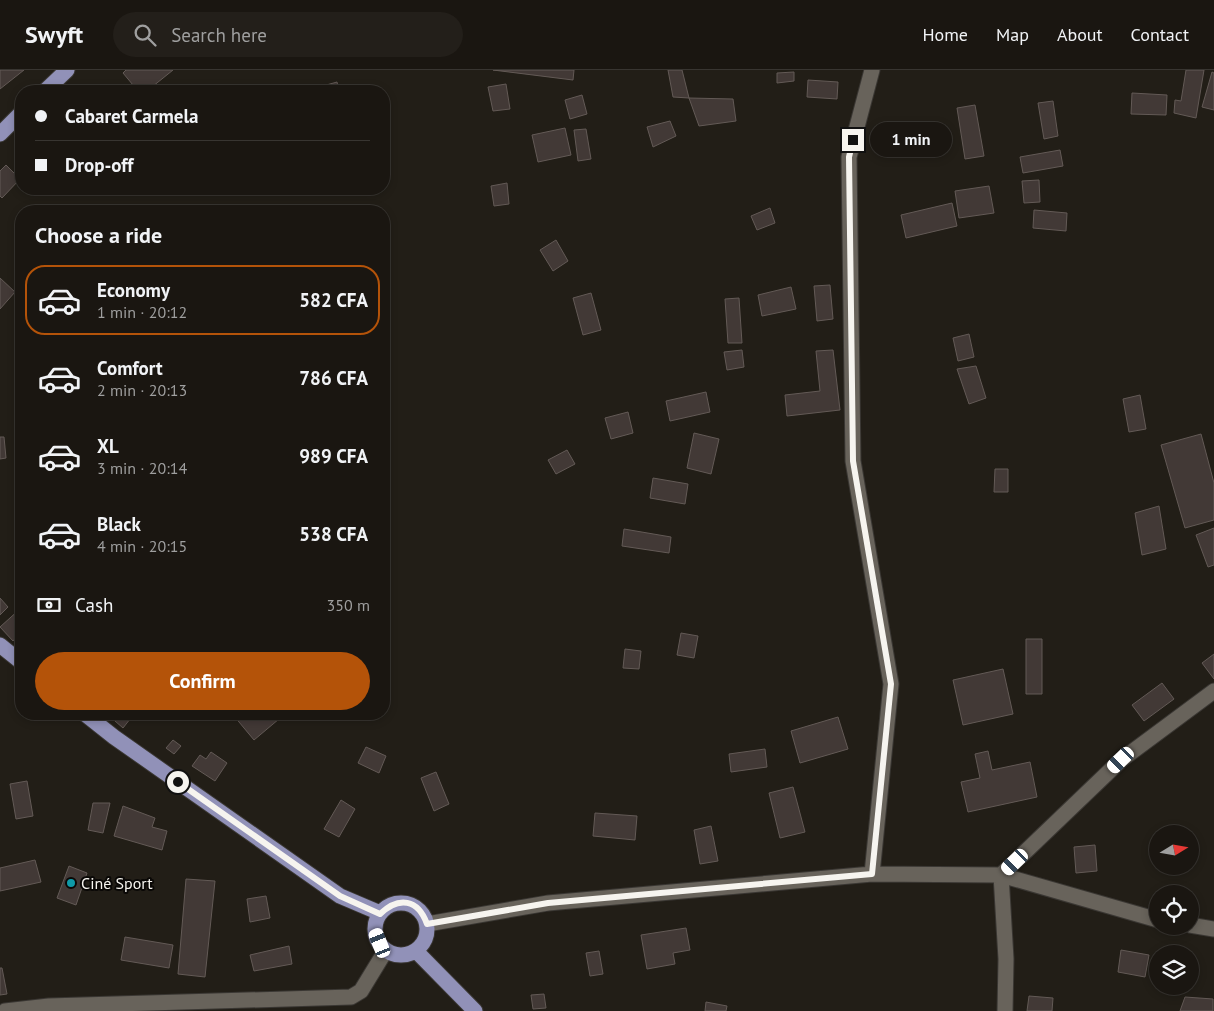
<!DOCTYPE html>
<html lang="en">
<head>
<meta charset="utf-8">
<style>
	:root { --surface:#1a1611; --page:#231f1a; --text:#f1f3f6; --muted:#9f9f9f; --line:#383531; --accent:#b45309 }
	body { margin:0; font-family:"PT Sans",sans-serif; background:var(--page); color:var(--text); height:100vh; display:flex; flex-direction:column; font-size:19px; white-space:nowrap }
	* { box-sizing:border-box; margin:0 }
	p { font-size:16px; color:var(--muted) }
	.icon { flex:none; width:28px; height:28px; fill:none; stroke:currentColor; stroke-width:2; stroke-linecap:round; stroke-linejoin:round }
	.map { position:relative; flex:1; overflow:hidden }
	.details { position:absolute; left:15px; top:135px; width:375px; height:515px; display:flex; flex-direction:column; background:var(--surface); border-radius:20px; box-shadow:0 2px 8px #0003,0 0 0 1px var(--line) }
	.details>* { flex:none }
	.banner { position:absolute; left:15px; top:15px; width:375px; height:110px; border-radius:20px; box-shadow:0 2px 8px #0003,0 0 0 1px var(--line); display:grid; align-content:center; height:110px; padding:0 20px; background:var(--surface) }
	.needle { width:32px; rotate:79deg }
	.tools { position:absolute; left:1149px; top:755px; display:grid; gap:10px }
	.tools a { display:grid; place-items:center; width:50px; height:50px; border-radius:50%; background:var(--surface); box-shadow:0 2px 8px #0003,0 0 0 1px var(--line); font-size:25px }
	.end { position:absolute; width:22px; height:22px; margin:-11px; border:6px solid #f6f4ef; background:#111; box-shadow:0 0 0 2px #111 }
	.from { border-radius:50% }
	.bubble { position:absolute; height:35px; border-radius:18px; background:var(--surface); box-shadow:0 2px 8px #0003,0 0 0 1px var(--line); font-size:16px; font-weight:600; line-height:35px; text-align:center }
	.car { position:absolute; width:15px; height:30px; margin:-15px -8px; border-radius:6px; box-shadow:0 0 4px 1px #0007; background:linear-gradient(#fff 24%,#345 0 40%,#fff 0 76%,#345 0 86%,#fff 0) }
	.banner b { display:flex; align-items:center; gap:18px; height:48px; font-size:19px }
	.banner b+b { border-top:1px solid var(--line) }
	.banner i { width:12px; height:12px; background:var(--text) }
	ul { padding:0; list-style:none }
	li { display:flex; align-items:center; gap:15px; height:70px; margin:0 10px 8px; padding:0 10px; border:2px solid transparent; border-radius:20px }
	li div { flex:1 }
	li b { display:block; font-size:19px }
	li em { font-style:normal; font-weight:600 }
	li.current { border-color:var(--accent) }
	li>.icon { width:45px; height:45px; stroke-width:1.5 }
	h2 { padding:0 20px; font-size:22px; line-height:60px }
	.pay { display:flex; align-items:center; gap:12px; height:55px; padding:0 20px; font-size:19px }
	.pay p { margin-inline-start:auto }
	.action { display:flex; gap:10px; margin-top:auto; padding:10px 20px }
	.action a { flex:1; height:58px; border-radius:30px; background:var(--accent); color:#fff; font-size:20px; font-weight:600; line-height:58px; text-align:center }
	header { display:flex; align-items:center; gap:30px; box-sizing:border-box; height:70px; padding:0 25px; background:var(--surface); border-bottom:1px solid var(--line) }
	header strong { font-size:24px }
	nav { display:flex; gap:28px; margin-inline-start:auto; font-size:18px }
	.search { width:350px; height:45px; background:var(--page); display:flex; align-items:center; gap:12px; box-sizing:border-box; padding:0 18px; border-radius:28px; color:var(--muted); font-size:19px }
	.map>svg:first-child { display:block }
</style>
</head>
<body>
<header>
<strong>Swyft</strong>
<div class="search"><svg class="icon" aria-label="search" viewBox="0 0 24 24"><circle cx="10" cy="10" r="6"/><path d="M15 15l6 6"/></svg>Search here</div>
<nav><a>Home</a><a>Map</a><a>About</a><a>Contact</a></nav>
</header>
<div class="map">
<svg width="1214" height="941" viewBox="0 0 1214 941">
	<rect width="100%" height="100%" fill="#221e17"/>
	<!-- building -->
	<path fill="#423936" stroke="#635a56" d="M0 0H24L0 19Z
		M126 0H173L147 21H138L123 3Z
		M493 0H574L573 10Z
		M668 0H682L689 28 673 27Z
		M1186 0H1204L1196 48 1174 43 1175 30 1181 31Z
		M794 2V11L777 13V3Z
		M1212 2 1214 3V40L1202 37Z
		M808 10 838 12 837 29 807 27Z
		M337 12 339 21H305Z
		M506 14 510 39 493 41 488 17Z
		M1132 23 1167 25 1166 45 1131 44Z
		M582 25 587 44 570 49 565 30Z
		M689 28 733 29 736 51 699 56Z
		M1053 31 1058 66 1044 69 1038 33Z
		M975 35 984 86 965 89 957 38Z
		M670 51 676 66 653 77 647 57Z
		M565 58 571 85 538 92 532 65Z
		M586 59 591 89 578 91 574 60Z
		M1060 80 1063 96 1023 103 1020 87Z
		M6 95 20 109 2 128 0 126V101Z
		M1039 110 1040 132 1024 133 1022 111Z
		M507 113 509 134 494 136 491 116Z
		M989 116 994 143 959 148 955 121Z
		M952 133 957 156 906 168 901 145Z
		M770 138 775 153 757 160 751 146Z
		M1034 140 1067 143 1066 161 1033 158Z
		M556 170 568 191 553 201 540 180Z
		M0 208 15 222 0 239Z
		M830 215 833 249 817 251 814 216Z
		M791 217 796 239 762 246 758 225Z
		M591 223 601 260 583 265 573 228Z
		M739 228 742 273H728L725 229Z
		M969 264 974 287 958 291 953 268Z
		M742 280 744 297 727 300 724 282Z
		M833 280 840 340 787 346 785 325 820 321 816 281Z
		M976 296 986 328 969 334 957 299Z
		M706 322 710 342 670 351 666 331Z
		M1140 325 1146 359 1129 362 1123 329Z
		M628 342 633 363 611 369 605 348Z
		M694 363 719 369 711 404 687 398Z
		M1201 364 1214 413V450L1185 458 1161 375Z
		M0 367H4L6 388 0 389Z
		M567 380 575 394 556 404 548 390Z
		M995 399H1008V422H994Z
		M653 408 688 414 685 434 650 428Z
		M1159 436 1166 479 1142 485 1135 443Z
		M1214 458V495L1208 497 1196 465Z
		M624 459 671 467 669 483 622 476Z
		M0 528 8 537 0 545Z
		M21 538V562L13 571 0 557Z
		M681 563 698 566 694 588 677 585Z
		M1026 569H1042V624H1026Z
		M625 579 641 581 639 599 623 598Z
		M1214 584V609L1202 593Z
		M1003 599 1013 644 963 655 953 610Z
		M1162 613 1174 629 1144 651 1132 635Z
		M107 644H134L123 658Z
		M237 644H274L279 649 254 670 234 646Z
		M838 647 848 679 800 693 791 661Z
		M173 670 181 676 174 684 166 678Z
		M366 677 386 686 379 703 358 693Z
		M765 679 767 697 731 702 729 684Z
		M988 681 992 700 1030 692 1037 727 968 742 961 712 980 708 975 684Z
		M211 682 227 693 215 711 192 696 200 685 206 689Z
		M436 702 449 734 434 741 421 708Z
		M27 711 33 746 16 749 10 714Z
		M793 717 805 762 780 768 769 723Z
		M341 730 355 739 339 767 324 759Z
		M93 733H110L103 763 88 760Z
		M123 736 155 748 152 757 167 761 162 780 114 766Z
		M595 743 637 746 635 770 593 766Z
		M711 756 718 791 700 794 694 760Z
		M1095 775 1097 801 1076 803 1074 777Z
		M35 790 41 812 0 821V798Z
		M69 796 87 803 76 835 57 828Z
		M186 809 215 811 205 907 178 904Z
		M266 826 270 848 250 852 247 829Z
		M686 858 690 880 673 883 675 894 647 899 641 865Z
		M125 867 173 875 169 898 121 890Z
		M289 876 292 894 254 901 250 885Z
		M1121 880 1149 885 1145 907 1118 902Z
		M599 881 603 904 590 906 586 883Z
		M0 898H2L7 924 0 925Z
		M544 924 546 938 533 939 531 925Z
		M1029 926 1053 928 1052 941H1027Z
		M1185 927 1213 929V941H1180Z
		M706 932 727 936 726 941H705Z"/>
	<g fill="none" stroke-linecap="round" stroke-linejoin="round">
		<!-- minor casing -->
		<g stroke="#3a3733" stroke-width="17">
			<path id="minor" d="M872 0 849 87 853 391 891 614 872 804
				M427 854 548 833 872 804 1001 805 1158 850
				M1190 855 1214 859
				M5 941 49 936 351 927 361 921 386 880
				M1005 941 1006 889 1001 805 1121 690 1214 621"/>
		</g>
		<!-- major casing -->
		<g stroke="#3a3733" stroke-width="17">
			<path id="major" d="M45 21 67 0
				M0 64 21 43
				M0 575 21 592
				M85 644 114 667 340 826 380 843
				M375 859a26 26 0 1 1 52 0a26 26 0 1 1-52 0Z
				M416 881 475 941"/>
		</g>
		<!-- minor -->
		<use href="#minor" stroke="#68635b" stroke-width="15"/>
		<!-- major -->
		<use href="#major" stroke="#9191b8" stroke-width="15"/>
	</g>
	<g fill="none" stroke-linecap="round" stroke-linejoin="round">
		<!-- route -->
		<path stroke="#f6f4ef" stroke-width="6" d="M178 712 340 826 380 844C399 826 418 829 427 854L548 833 872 804 891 614 853 391 849 87 853 70"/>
	</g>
	<!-- markers -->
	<circle fill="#0f9aa8" stroke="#0a0806" stroke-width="2" cx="71" cy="813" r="5"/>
	<g text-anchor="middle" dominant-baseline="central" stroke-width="4" stroke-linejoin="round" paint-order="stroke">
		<!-- poi labels -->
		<g font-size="16" fill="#f6f4ef" stroke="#0a0806" text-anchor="start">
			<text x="81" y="813">Ciné Sport</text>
		</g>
	</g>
</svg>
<div class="tools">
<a><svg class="needle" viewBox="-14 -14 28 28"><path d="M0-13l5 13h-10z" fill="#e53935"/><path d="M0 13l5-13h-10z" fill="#9f9f9f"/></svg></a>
<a><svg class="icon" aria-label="locate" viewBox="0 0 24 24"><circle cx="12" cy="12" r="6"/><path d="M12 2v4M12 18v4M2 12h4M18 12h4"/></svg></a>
<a><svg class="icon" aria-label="layers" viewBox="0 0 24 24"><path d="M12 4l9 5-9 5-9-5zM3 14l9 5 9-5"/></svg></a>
</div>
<i class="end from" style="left:178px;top:712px"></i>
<i class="end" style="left:853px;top:70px"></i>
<div class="bubble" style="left:870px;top:52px;width:82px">1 min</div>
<i class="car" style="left:1121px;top:690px;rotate:226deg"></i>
<i class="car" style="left:1015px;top:792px;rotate:226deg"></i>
<i class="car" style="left:380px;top:873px;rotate:338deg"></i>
<div class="banner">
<b><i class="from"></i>Cabaret Carmela</b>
<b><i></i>Drop-off</b>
</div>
<section class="details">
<h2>Choose a ride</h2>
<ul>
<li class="current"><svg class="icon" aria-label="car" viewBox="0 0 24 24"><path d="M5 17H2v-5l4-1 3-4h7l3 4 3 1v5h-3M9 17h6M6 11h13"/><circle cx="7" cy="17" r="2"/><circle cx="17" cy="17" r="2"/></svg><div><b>Economy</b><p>1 min · 20:12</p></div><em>582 CFA</em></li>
<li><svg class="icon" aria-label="car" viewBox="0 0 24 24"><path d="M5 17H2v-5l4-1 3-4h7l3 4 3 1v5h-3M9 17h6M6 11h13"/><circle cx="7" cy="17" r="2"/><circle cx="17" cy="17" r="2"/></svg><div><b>Comfort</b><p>2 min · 20:13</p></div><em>786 CFA</em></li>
<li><svg class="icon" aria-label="car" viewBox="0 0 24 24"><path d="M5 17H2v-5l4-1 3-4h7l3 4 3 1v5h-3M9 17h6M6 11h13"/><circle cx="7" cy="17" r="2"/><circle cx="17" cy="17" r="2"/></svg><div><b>XL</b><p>3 min · 20:14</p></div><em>989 CFA</em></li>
<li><svg class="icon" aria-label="car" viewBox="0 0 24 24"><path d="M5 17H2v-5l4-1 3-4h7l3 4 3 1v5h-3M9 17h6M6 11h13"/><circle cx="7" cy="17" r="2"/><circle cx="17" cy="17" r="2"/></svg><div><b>Black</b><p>4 min · 20:15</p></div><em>538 CFA</em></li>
</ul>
<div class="pay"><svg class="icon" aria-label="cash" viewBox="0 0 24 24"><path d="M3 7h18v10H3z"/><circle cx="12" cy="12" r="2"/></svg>Cash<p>350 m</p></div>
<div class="action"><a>Confirm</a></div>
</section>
</div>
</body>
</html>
